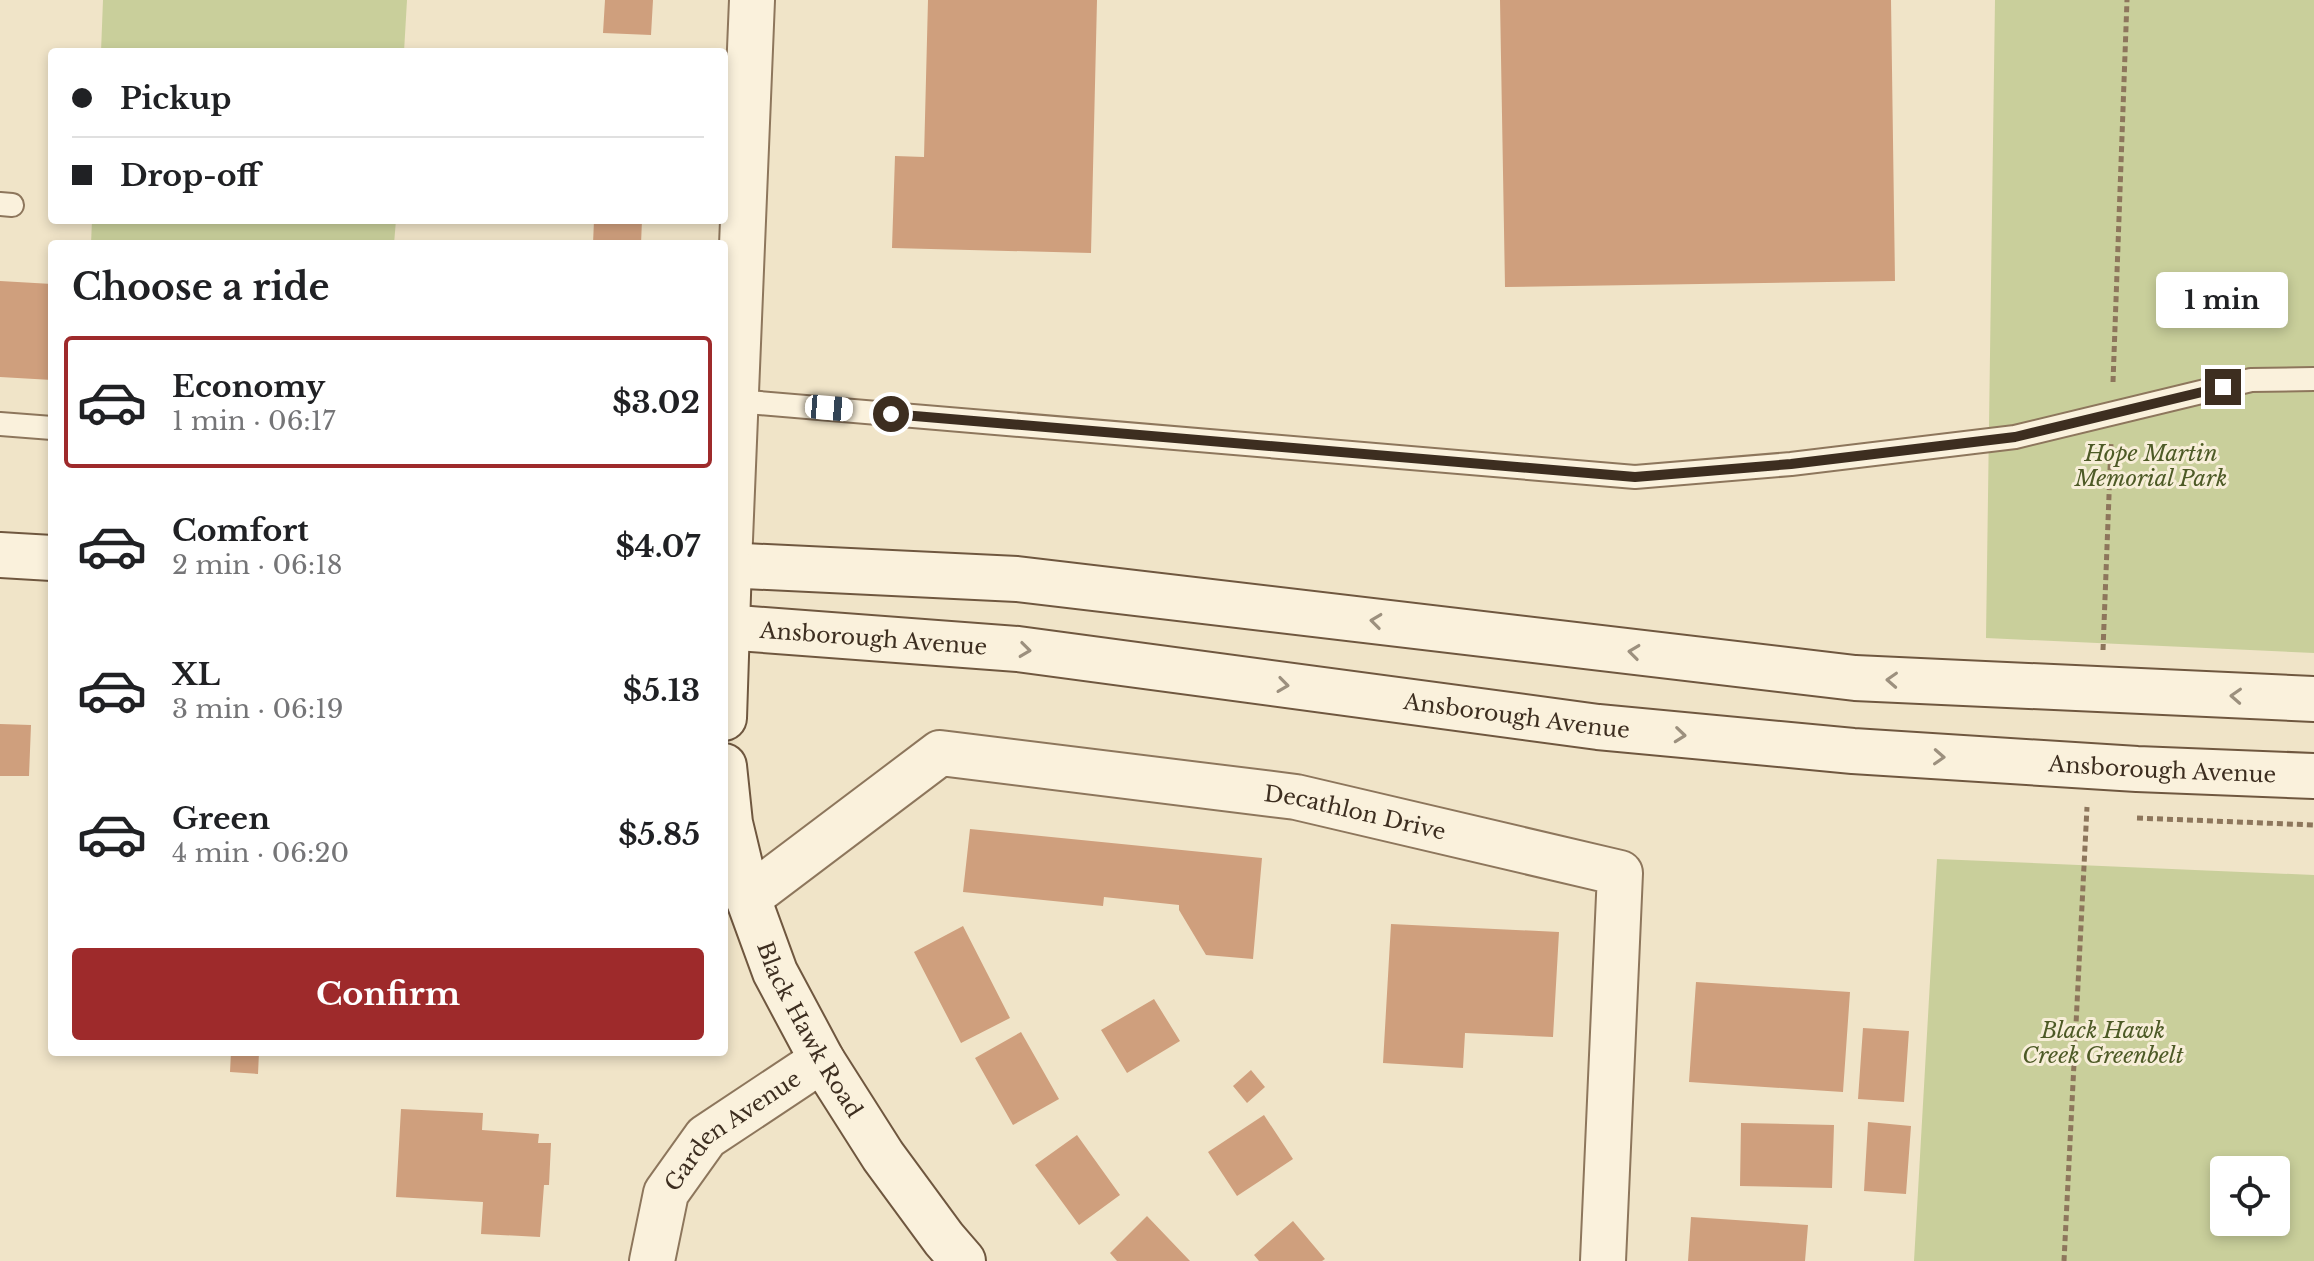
<!DOCTYPE html>
<html lang="en">
<head>
<meta charset="utf-8">
<style>
	:root { --surface:#fff; --page:#f2f2f2; --text:#202124; --muted:#757577; --line:#e0e0e0; --accent:#9e2a2b }
	body { margin:0; font-family:"Libre Baskerville",serif; background:var(--page); color:var(--text); height:100vh; display:flex; flex-direction:column; font-size:30px; white-space:nowrap }
	* { box-sizing:border-box; margin:0 }
	p { font-size:26px; color:var(--muted) }
	.icon { flex:none; width:44px; height:44px; fill:none; stroke:currentColor; stroke-width:2; stroke-linecap:round; stroke-linejoin:round }
	.map { position:relative; flex:1; overflow:hidden }
	.panel { position:absolute; left:48px; top:240px; width:680px; height:816px; display:flex; flex-direction:column; background:var(--surface); border-radius:8px; box-shadow:0 4px 12px #0003 }
	.panel>* { flex:none }
	.hud { position:absolute; left:48px; top:48px; width:680px; height:176px; border-radius:8px; box-shadow:0 4px 12px #0003; display:grid; align-content:center; height:176px; padding:0 24px; background:var(--surface) }
	.controls { position:absolute; left:2210px; top:1156px; display:grid; gap:16px }
	.controls a { display:grid; place-items:center; width:80px; height:80px; border-radius:8px; background:var(--surface); box-shadow:0 4px 12px #0003; font-size:40px }
	.end { position:absolute; width:36px; height:36px; margin:-18px; border:10px solid #3d2e20; background:#fff; box-shadow:0 0 0 4px #fff }
	.from { border-radius:50% }
	.bubble { position:absolute; height:56px; border-radius:8px; background:var(--surface); box-shadow:0 4px 12px #0003; font-size:26px; font-weight:700; line-height:56px; text-align:center }
	.car { position:absolute; width:24px; height:48px; margin:-24px -12px; border-radius:10px; box-shadow:0 0 6px 2px #0007; background:linear-gradient(#fff 24%,#345 0 40%,#fff 0 76%,#345 0 86%,#fff 0) }
	.hud b { display:flex; align-items:center; gap:28px; height:76px; font-size:30px }
	.hud b+b { border-top:2px solid var(--line) }
	.hud i { width:20px; height:20px; background:var(--text) }
	ul { padding:0; list-style:none }
	li { display:flex; align-items:center; gap:24px; height:132px; margin:0 16px 12px; padding:0 8px; border:4px solid transparent; border-radius:8px }
	li div { flex:1 }
	li b { display:block; font-size:30px }
	li em { font-style:normal; font-weight:700 }
	li.current { border-color:var(--accent) }
	li>.icon { width:72px; height:72px; stroke-width:1.5 }
	h2 { padding:0 24px; font-size:36px; line-height:96px }
	.primary-button { display:flex; gap:16px; margin-top:auto; padding:16px 24px }
	.primary-button a { flex:1; height:92px; border-radius:8px; background:var(--accent); color:#fff; font-size:32px; font-weight:700; line-height:92px; text-align:center }
	.map>svg:first-child { display:block }
</style>
</head>
<body>
<div class="map">
<svg width="2314" height="1261" viewBox="0 0 2314 1261">
	<rect width="100%" height="100%" fill="#f0e4c8"/>
	<!-- green -->
	<path fill="#c9cf9b" fill-rule="evenodd" d="M103 0H407L404 52H101Z
		M1995 0H2314V653L1986 638Z
		M92 220H396L394 244H91Z
		M1937 859 2314 875V1261H1914ZM2276 1170V1222H2224V1170Z"/>
	<!-- building -->
	<path fill="#cf9f7d" d="M605 0H653L651 35 603 33Z
		M928 0H1097L1091 253 892 248 895 156 924 157Z
		M1500 0H1891L1895 281 1505 287Z
		M594 220H642L641 244H593Z
		M0 281 52 284V380L0 377Z
		M0 724 31 725 29 776H0Z
		M970 829 1262 858 1253 959 1206 955 1179 910V905L1104 897 1103 906 963 892Z
		M1391 924 1559 932 1553 1037 1465 1033 1463 1068 1383 1063Z
		M963 926 1010 1018 961 1043 914 952Z
		M1696 982 1850 992 1843 1092 1689 1082Z
		M1154 999 1180 1041 1127 1073 1101 1030Z
		M1863 1028 1909 1031 1904 1102 1858 1099Z
		M1021 1032 1059 1099 1013 1125 975 1058Z
		M231 1052H259L258 1074 230 1072Z
		M1251 1070 1265 1087 1247 1103 1233 1086Z
		M401 1109 483 1113 482 1130 539 1134 538 1143H551L549 1185H544L540 1237 481 1234 483 1202 396 1197Z
		M1264 1115 1293 1159 1237 1196 1208 1152Z
		M1868 1122 1911 1126 1906 1194 1864 1191Z
		M1741 1123 1834 1125 1832 1188 1740 1186Z
		M1077 1135 1120 1195 1079 1225 1035 1165Z
		M1147 1216 1190 1261H1117L1110 1253Z
		M1691 1217 1808 1225 1805 1261H1688Z
		M1293 1221 1325 1259 1322 1261H1259L1254 1255Z"/>
	<g fill="none" stroke-linecap="round" stroke-linejoin="round">
		<!-- lane casing -->
		<g stroke="#8d765c" stroke-width="26">
			<path id="lane" d="M0 204 12 205
				M736 401 1635 477 1791 464 2015 437 2251 380 2314 379
				M0 424 52 428"/>
		</g>
		<!-- street casing -->
		<g stroke="#8d765c" stroke-width="48">
			<g id="street">
				<path d="M729 564 752 0"/>
				<path id="s1" d="M748 898 940 753 1296 797 1620 873 1603 1261"/>
				<path id="s2" d="M652 1261 666 1193 706 1137 822 1060"/>
			</g>
		</g>
		<!-- secondary casing -->
		<g stroke="#6f573f" stroke-width="48">
			<g id="secondary">
				<path d="M0 555 52 558"/>
				<path d="M724 565 1017 579 1855 678 2314 699"/>
				<path id="s3" d="M724 627 1018 649 1598 727 1853 751 2137 769 2314 776"/>
				<path d="M724 718 729 564"/>
				<path id="s4" d="M724 766 730 823 748 898 775 972 822 1060 883 1156 944 1239 963 1261"/>
			</g>
		</g>
		<!-- path -->
		<path stroke="#8d765c" stroke-width="5" stroke-dasharray="6 4" stroke-linecap="butt" d="M2113 382 2127 0
			M2103 650 2111 444
			M2137 818 2314 825
			M2064 1261 2087 807"/>
		<!-- lane -->
		<use href="#lane" stroke="#faf1dc" stroke-width="22"/>
		<!-- street -->
		<use href="#street" stroke="#faf1dc" stroke-width="44"/>
		<!-- secondary -->
		<use href="#secondary" stroke="#faf1dc" stroke-width="44"/>
	</g>
	<!-- one-way arrows -->
	<defs><path id="oneway-chevron" d="M-2-3.5L2.5 0L-2 3.5" fill="none" stroke-width="1.6" stroke-linecap="round" stroke-linejoin="round" transform="scale(2)"/></defs>
	<g stroke="#9c907e">
		<use href="#oneway-chevron" transform="translate(1376 621) rotate(-173)"/>
		<use href="#oneway-chevron" transform="translate(1025 650) rotate(7)"/>
		<use href="#oneway-chevron" transform="translate(1634 652) rotate(-173)"/>
		<use href="#oneway-chevron" transform="translate(1892 680) rotate(-177)"/>
		<use href="#oneway-chevron" transform="translate(1283 685) rotate(8)"/>
		<use href="#oneway-chevron" transform="translate(2236 696) rotate(-177)"/>
		<use href="#oneway-chevron" transform="translate(1680 735) rotate(6)"/>
		<use href="#oneway-chevron" transform="translate(1939 757) rotate(3)"/>
	</g>
	<g fill="none" stroke-linecap="round" stroke-linejoin="round">
		<!-- route -->
		<path stroke="#3d2e20" stroke-width="10" d="M891 414 1635 477 1791 464 2015 437 2223 387"/>
	</g>
	<g text-anchor="middle" dominant-baseline="central" stroke-width="6" stroke-linejoin="round" paint-order="stroke">
		<!-- park labels -->
		<g font-size="22" font-style="italic" fill="#4d5a26" stroke="#f7eed8">
			<text x="2151" y="453">Hope Martin<tspan x="2151" dy="25">Memorial Park</tspan></text>
			<text x="2103" y="1030">Black Hawk<tspan x="2103" dy="25">Creek Greenbelt</tspan></text>
		</g>
		<!-- street labels -->
		<g font-size="22" fill="#3d2e20" stroke="#f7eed8">
			<text stroke="none"><textPath href="#s3" startOffset="150">Ansborough Avenue</textPath></text>
			<text stroke="none"><textPath href="#s3" startOffset="798">Ansborough Avenue</textPath></text>
			<text stroke="none"><textPath href="#s3" startOffset="1446">Ansborough Avenue</textPath></text>
			<text stroke="none"><textPath href="#s1" startOffset="660">Decathlon Drive</textPath></text>
			<text stroke="none"><textPath href="#s4" startOffset="280">Black Hawk Road</textPath></text>
			<text stroke="none"><textPath href="#s2" startOffset="162">Garden Avenue</textPath></text>
		</g>
	</g>
</svg>
<div class="controls">
<a><svg class="icon" aria-label="locate" viewBox="0 0 24 24"><circle cx="12" cy="12" r="6"/><path d="M12 2v4M12 18v4M2 12h4M18 12h4"/></svg></a>
</div>
<i class="end from" style="left:891px;top:414px"></i>
<i class="end" style="left:2223px;top:387px"></i>
<div class="bubble" style="left:2156px;top:272px;width:132px">1 min</div>
<i class="car" style="left:829px;top:408px;rotate:95deg"></i>
<div class="hud">
<b><i class="from"></i>Pickup</b>
<b><i></i>Drop-off</b>
</div>
<section class="panel">
<h2>Choose a ride</h2>
<ul>
<li class="current"><svg class="icon" aria-label="car" viewBox="0 0 24 24"><path d="M5 17H2v-5l4-1 3-4h7l3 4 3 1v5h-3M9 17h6M6 11h13"/><circle cx="7" cy="17" r="2"/><circle cx="17" cy="17" r="2"/></svg><div><b>Economy</b><p>1 min · 06:17</p></div><em>$3.02</em></li>
<li><svg class="icon" aria-label="car" viewBox="0 0 24 24"><path d="M5 17H2v-5l4-1 3-4h7l3 4 3 1v5h-3M9 17h6M6 11h13"/><circle cx="7" cy="17" r="2"/><circle cx="17" cy="17" r="2"/></svg><div><b>Comfort</b><p>2 min · 06:18</p></div><em>$4.07</em></li>
<li><svg class="icon" aria-label="car" viewBox="0 0 24 24"><path d="M5 17H2v-5l4-1 3-4h7l3 4 3 1v5h-3M9 17h6M6 11h13"/><circle cx="7" cy="17" r="2"/><circle cx="17" cy="17" r="2"/></svg><div><b>XL</b><p>3 min · 06:19</p></div><em>$5.13</em></li>
<li><svg class="icon" aria-label="car" viewBox="0 0 24 24"><path d="M5 17H2v-5l4-1 3-4h7l3 4 3 1v5h-3M9 17h6M6 11h13"/><circle cx="7" cy="17" r="2"/><circle cx="17" cy="17" r="2"/></svg><div><b>Green</b><p>4 min · 06:20</p></div><em>$5.85</em></li>
</ul>
<div class="primary-button"><a>Confirm</a></div>
</section>
</div>
</body>
</html>
